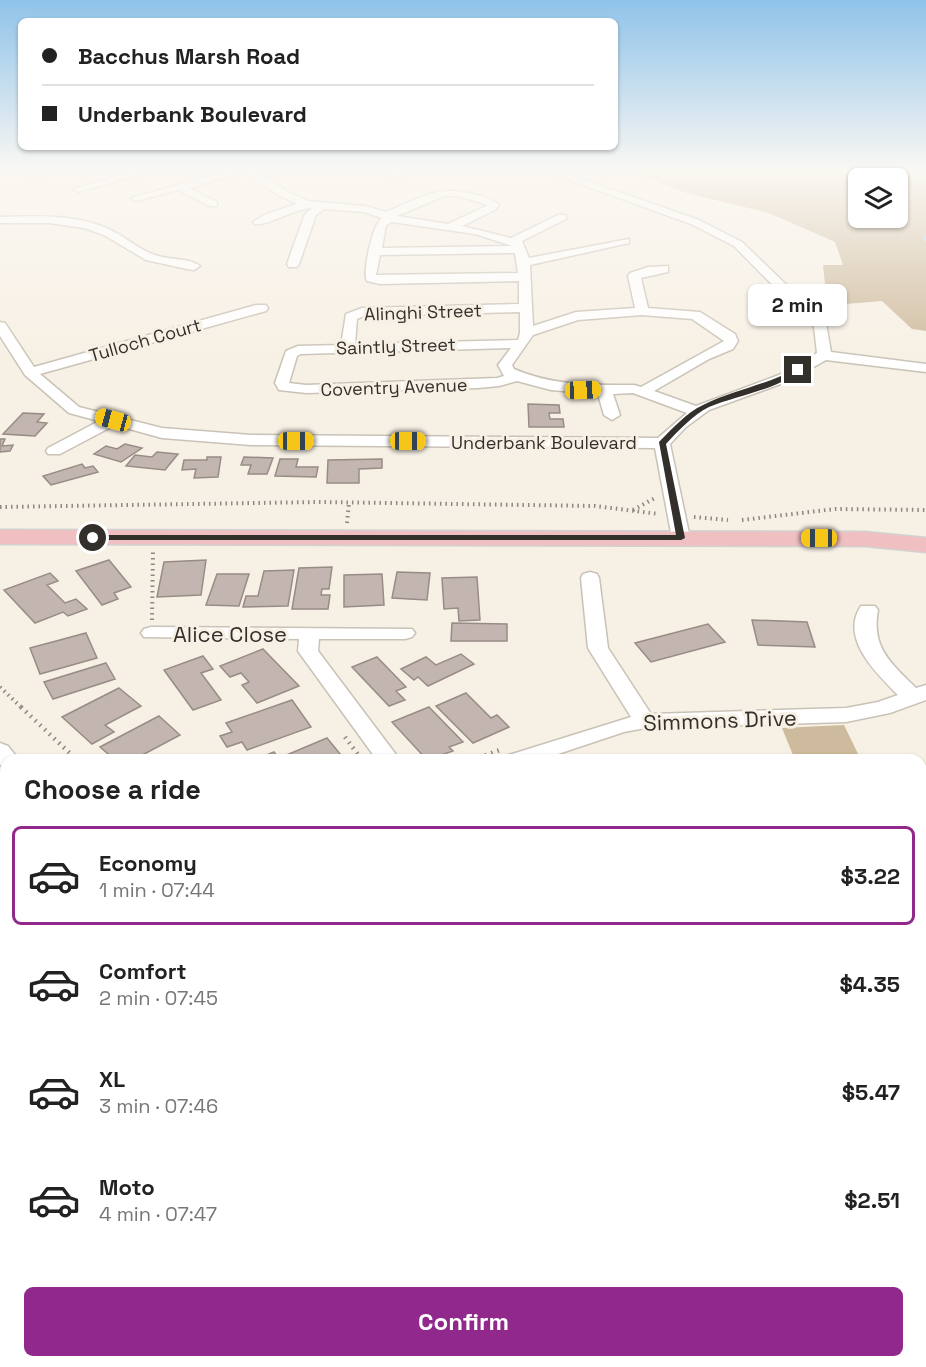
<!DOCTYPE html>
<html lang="en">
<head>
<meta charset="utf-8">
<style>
	:root { --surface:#fff; --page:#f2f2f2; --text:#222; --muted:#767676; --line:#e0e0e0; --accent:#91288c }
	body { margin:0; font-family:"Space Grotesk",sans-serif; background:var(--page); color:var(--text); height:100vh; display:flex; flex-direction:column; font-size:22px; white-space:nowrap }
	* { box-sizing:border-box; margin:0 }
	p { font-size:20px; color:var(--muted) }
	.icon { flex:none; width:33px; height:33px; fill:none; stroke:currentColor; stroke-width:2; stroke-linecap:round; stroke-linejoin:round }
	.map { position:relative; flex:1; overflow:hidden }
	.drawer { position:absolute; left:0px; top:754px; width:927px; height:614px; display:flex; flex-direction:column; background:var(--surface); border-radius:18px 18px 0 0; box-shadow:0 2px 4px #0004 }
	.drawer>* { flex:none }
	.hud { position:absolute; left:18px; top:18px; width:600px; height:132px; border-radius:9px; box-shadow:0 2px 4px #0004; display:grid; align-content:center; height:132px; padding:0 24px; background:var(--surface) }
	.tools { position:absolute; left:848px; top:168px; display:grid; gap:12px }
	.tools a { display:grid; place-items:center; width:60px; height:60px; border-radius:9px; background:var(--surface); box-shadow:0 2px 4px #0004; font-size:30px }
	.end { position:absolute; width:27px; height:27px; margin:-14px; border:8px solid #33302c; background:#fff; box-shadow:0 0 0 3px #fff }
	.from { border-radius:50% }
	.bubble { position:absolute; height:42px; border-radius:9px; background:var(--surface); box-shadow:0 2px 4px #0004; font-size:20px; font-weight:700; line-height:42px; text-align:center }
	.car { position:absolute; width:18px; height:36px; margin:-18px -9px; border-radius:8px; box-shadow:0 0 4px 2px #0007; background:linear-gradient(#f5c518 24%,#345 0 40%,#f5c518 0 76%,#345 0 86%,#f5c518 0) }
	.hud b { display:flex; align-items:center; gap:21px; height:57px; font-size:22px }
	.hud b+b { border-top:2px solid var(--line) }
	.hud i { width:15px; height:15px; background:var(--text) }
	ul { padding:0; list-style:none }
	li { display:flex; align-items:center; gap:18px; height:99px; margin:0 12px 9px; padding:0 12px; border:3px solid transparent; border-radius:9px }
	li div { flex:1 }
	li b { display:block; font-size:22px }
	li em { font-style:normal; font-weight:700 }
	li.active { border-color:var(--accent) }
	li>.icon { width:54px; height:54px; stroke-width:1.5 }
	h2 { padding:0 24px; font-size:27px; line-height:72px }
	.button { display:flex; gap:12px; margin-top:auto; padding:12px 24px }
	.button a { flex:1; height:69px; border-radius:9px; background:var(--accent); color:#fff; font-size:24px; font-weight:700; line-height:69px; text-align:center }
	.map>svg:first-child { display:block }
</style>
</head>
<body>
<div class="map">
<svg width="926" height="1367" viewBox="0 0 926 1367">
	<rect width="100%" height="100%" fill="#f7f0e4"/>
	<!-- green -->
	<path fill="#cebb9d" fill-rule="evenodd" d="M632 172H926V331L912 329 882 301 822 306 811 295 826 294 823 265H843L835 242 769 213 686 193ZM858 178H897V218H858Z
		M844 725 861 760H795L782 728Z"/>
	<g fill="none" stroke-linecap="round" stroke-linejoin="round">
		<!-- stream -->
		<path stroke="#abd9eb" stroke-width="3" d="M913 172 926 181
			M926 236V240"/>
	</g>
	<!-- building -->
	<path fill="#c3b6b0" stroke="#988c86" stroke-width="1.5" d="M528 404 559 405 560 413H549L550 419H563L564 427H529Z
		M23 413 44 414 37 422 47 423 35 436 3 434Z
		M0 439H5L2 446 13 445 10 451 0 452Z
		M125 444 142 448 121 462 94 454 106 446 117 449Z
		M157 452 178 454 165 470 126 466 135 455 152 457Z
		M207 457H221L218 477 194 478 196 469 182 470 184 460H207Z
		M244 457 273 458 267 474H248L251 465H241Z
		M280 459H298L296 467H318L316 477 275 476Z
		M382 459V468L359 469V483H327L328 460Z
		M82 464 85 468 93 466 98 472 51 485 43 476Z
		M109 560 131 587 114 593 118 599 102 605 76 571Z
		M206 560 201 595 157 597 164 562Z
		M332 567 329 589H322L321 595H330L328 609H292L299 568Z
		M294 570 288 606 243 607 246 596H258L264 571Z
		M397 572 430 573 427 600 392 598Z
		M50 573 58 581 47 585 65 603 76 599 87 609 68 616 63 612 35 623 4 590Z
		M217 574H249L239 606 206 605Z
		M382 574 384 605 344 607V575Z
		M477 577 480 620 459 621 458 608 444 609 442 578Z
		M752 620 807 622 815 647 758 645Z
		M452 623 507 624V641H451Z
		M708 624 725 642 651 662 635 643Z
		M86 633 97 658 40 674 30 648Z
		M263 649 299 686 257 703 242 685 249 682 241 673 230 677 220 666Z
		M461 654 474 664 428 686 418 677 414 680 401 669 426 657 436 665Z
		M203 656 213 669 201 673 221 700 193 710 164 670Z
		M377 657 406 687 396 691 405 700 389 706 352 667Z
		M106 663 115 679 53 699 44 682Z
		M119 688 141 706 105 725 114 732 92 744 62 717Z
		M466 693 491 718 497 715 509 727 473 743 436 706Z
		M292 700 311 727 247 750 242 742 227 747 220 736 232 732 226 723Z
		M429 707 463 742 449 747 453 751 427 760 392 722Z
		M159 716 180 735 133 760H115L100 747Z
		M327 738 345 760H287L284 756Z
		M274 752 280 760H261L259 758Z
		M4 866 6 869V912L0 916V868Z
		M6 923V959L2 961 6 966 0 970V927Z
		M6 985V1039L0 1042V988Z
		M32 1362H65L67 1367H28L27 1364Z
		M70 1362H129L119 1367H71Z
		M137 1362H163L152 1367H139Z
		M193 1362H228L230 1367H184Z"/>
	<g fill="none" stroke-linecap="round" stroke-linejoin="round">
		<!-- minor casing -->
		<g stroke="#c9c2b7" stroke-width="3">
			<path id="minor" d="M35 172 46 177 41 180 22 173Z
				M131 172H149L78 192 73 189Z
				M225 172H243L189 188 217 202V206H209L178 190 136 201 131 198Z
				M244 172H256L288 192 308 201 365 206 386 212C422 197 438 184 478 195 486 198 494 199 499 205L495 210 462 226 511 238 558 215H566V219L522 241 529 258 629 239V243L530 265 533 326 576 312 635 308 628 276 630 273 648 267 668 266V272L641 278 648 308 700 312 735 334 738 341 733 349 709 359 654 391 696 406 779 375 817 353 814 327 734 246 691 224 547 172H562L699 220 742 242 826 323 831 352 926 364V372L826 360 789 381 709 410 686 427 670 444 690 538 687 542H675L672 538 655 448 251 445 162 438 115 425 60 454H48L46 451 48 448 99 421 69 413 25 375 0 336V322L5 323 34 367 256 305H266L268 308 266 311 40 374 79 407 162 428 251 435 658 438 687 413 633 393 613 394 620 415 612 420 604 415 598 394 551 390 517 381 499 386 478 388 306 393 279 390 275 383 286 351 298 346 341 345 346 314 362 308 519 304V281L380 284 367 281C362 272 373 223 382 218L364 212 324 209 316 215 299 264 297 267H289L287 264 305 214 312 208C296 208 268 226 255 224L253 222 266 214 297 204 280 196ZM444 196H458L488 205 448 224 397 216ZM392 222 475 234 512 246 382 248 386 225ZM515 253 518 273 376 275 380 255ZM520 312V333L518 340 355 344 357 319 364 316ZM642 315 692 319 724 341 641 387 634 385C592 385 553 386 514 369L512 365 533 335 578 320ZM511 348 498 365 504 376 497 378 306 385 289 383 297 356 301 354Z
				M393 172H411L390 179 385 176Z
				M0 217C35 216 74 214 106 228 124 235 137 249 155 255 168 260 191 258 200 266L194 270 187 269 146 260 104 235 84 228 49 223H0Z
				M590 572 597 574 599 578 608 648 651 714 846 708 878 702 898 695C877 674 839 638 861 606H875L878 610C871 648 891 663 916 688L926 685V700L890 713 846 722 645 728 624 732 540 760H506L509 755 631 717 588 648 581 578 583 574Z
				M151 627 412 629 415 633 412 637 405 639H319L318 651 400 760H377L298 651 299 639 144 637 141 633 144 629Z
				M0 743 8 746 19 760H6V767L0 765Z
				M921 1054 926 1056V1086L921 1084Z
				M6 1286V1321L0 1323V1288Z
				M336 1362H372L374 1367H338Z
				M832 1362H870L872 1367H834Z"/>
		</g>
		<!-- major casing -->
		<g stroke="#d2d1d1" stroke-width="3">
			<path id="major" d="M0 530 865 532 926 538V552L865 546 0 544Z"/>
		</g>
		<!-- path-far2 -->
		<path stroke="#8d8881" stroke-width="4" stroke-dasharray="1.5 4" stroke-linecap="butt" d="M0 507 320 502 595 506 659 514
			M633 510 655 498
			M694 517 728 520
			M742 520 835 509 926 510
			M347 523 349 503
			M152 620 153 552
			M0 687 22 708"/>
		<!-- path-far1 -->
		<path stroke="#8d8881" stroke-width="4.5" stroke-dasharray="1.5 5" stroke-linecap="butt" d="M21 707 77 760
			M345 737 362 760
			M473 760 500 750"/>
		<!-- path -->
		<path stroke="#8d8881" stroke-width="5" stroke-dasharray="2 7" stroke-linecap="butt" d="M438 1362 440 1367
			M885 1362 889 1367"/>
		<!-- minor -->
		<use href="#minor" fill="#fff" fill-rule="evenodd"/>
		<!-- major -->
		<use href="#major" fill="#f0bfc1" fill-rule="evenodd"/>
	</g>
	<!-- sky -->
	<linearGradient id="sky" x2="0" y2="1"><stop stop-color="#8fc3e9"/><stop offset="0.47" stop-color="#fbf8f3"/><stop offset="1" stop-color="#fbf8f3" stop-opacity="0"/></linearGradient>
	<rect width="926" height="364" fill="url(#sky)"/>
	<!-- route -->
	<path fill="#33302c" d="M796 369 801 370C776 390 739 395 709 407 693 415 678 431 666 444L685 538 681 540H93L89 538 93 535H676L659 442C672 429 686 413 703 405 733 390 766 385 796 369Z"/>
	<g text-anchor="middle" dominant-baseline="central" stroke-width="6" stroke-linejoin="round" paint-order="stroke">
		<!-- far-street labels -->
		<g font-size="18" fill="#33302c" stroke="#f7f0e4">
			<text transform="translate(423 312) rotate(-2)">Alinghi Street</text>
			<text transform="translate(145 340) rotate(-16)">Tulloch Court</text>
			<text transform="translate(396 346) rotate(-2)">Saintly Street</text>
			<text transform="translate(394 387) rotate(-2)">Coventry Avenue</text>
			<text x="544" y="442">Underbank Boulevard</text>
		</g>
		<!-- street labels -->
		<g font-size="22" fill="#33302c" stroke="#f7f0e4">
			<text x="230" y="634">Alice Close</text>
			<text transform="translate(720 720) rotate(-2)">Simmons Drive</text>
		</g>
	</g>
</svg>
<div class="tools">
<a><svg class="icon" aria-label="layers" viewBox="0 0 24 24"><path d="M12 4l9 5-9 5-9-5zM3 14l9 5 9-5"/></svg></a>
</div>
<i class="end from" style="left:93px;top:538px"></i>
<i class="end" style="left:798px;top:370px"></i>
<div class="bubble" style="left:748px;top:284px;width:99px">2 min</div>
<i class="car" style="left:583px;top:390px;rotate:88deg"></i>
<i class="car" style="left:113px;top:420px;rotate:285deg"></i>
<i class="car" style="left:296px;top:441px;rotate:90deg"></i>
<i class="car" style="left:408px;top:441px;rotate:90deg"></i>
<i class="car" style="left:819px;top:538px;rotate:270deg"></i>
<div class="hud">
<b><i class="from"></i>Bacchus Marsh Road</b>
<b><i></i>Underbank Boulevard</b>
</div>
<section class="drawer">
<h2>Choose a ride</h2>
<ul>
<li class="active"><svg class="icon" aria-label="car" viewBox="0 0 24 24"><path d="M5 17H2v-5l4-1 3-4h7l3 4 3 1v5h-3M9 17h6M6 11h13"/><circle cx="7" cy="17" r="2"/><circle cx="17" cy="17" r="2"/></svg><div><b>Economy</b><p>1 min · 07:44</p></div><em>$3.22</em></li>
<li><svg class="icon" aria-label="car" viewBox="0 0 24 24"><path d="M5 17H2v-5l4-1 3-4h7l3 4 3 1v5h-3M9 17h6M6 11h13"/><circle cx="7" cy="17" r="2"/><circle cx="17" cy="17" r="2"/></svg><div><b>Comfort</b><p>2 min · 07:45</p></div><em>$4.35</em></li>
<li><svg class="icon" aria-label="car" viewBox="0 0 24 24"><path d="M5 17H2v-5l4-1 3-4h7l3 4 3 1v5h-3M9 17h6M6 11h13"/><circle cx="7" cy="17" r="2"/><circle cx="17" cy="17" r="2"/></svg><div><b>XL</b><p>3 min · 07:46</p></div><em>$5.47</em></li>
<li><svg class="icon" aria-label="car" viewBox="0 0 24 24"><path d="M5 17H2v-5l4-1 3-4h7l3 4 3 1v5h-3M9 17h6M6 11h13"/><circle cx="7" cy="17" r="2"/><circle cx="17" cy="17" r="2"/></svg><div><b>Moto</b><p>4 min · 07:47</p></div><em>$2.51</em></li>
</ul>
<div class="button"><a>Confirm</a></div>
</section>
</div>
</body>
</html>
